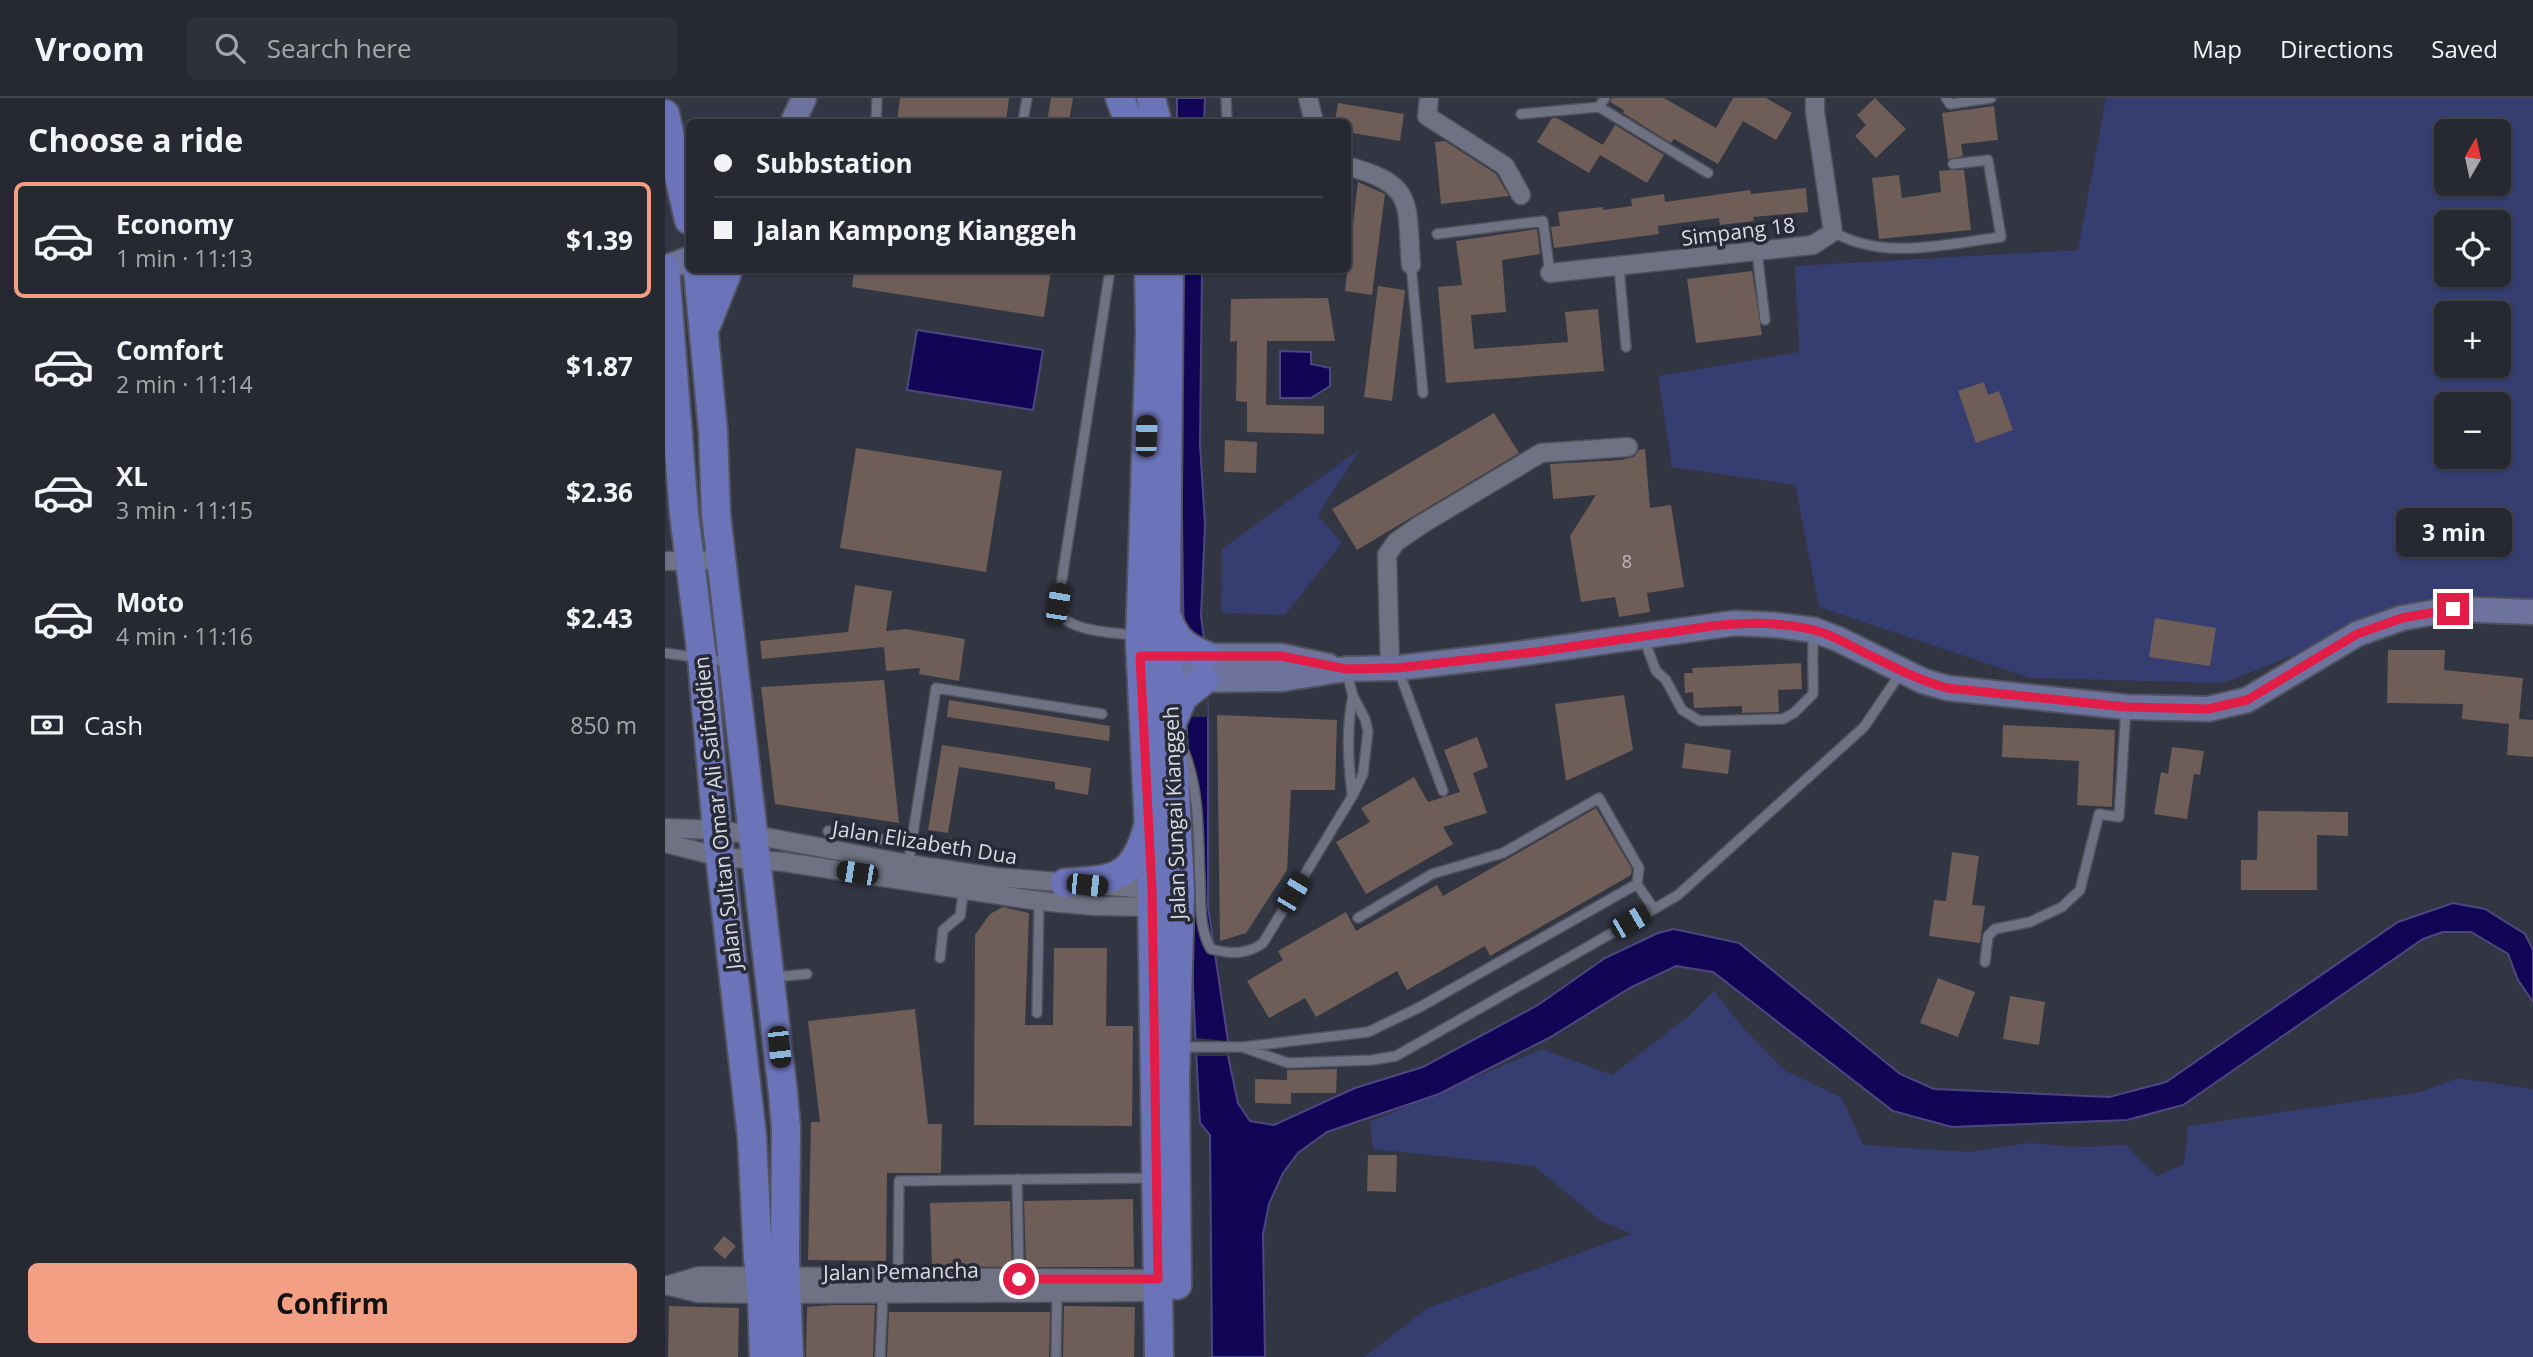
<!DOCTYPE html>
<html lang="en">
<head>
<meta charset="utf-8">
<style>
	:root { --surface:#262832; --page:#2e303a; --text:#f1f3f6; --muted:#a4a6ac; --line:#42444d; --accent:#f39f84 }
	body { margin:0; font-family:"Open Sans",sans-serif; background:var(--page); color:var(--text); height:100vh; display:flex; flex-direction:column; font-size:26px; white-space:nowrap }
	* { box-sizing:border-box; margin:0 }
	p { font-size:23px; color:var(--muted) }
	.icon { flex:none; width:38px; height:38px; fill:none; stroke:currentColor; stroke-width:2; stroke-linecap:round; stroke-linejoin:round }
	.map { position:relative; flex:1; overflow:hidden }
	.sheet { display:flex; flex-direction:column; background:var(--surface); width:665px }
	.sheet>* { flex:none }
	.hud { position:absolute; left:21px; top:21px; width:665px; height:154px; border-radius:10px; box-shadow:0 2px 5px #0004,0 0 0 2px var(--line); display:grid; align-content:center; height:154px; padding:0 28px; background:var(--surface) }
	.needle { width:46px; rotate:9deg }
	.buttons { position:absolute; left:1769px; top:21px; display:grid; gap:14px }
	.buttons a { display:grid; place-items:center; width:77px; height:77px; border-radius:10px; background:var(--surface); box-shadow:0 2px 5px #0004,0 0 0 2px var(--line); font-size:35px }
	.end { position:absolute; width:32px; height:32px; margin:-16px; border:9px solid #e11d48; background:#fff; box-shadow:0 0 0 4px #fff }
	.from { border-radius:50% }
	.bubble { position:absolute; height:49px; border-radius:10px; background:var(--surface); box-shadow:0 2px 5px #0004,0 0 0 2px var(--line); font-size:23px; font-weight:700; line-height:49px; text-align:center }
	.car { position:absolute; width:21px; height:42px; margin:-21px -10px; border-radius:9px; box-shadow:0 0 5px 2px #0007; background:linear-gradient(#222 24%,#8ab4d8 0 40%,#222 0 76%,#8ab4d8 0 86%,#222 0) }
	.hud b { display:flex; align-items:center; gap:24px; height:66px; font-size:26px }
	.hud b+b { border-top:2px solid var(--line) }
	.hud i { width:18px; height:18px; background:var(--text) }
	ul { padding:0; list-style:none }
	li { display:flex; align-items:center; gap:21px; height:116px; margin:0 14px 10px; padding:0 14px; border:4px solid transparent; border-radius:10px }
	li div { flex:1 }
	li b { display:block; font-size:26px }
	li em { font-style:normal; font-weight:700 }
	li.current { border-color:var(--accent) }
	li>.icon { width:63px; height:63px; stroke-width:1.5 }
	h2 { padding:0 28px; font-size:32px; line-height:84px }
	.pay { display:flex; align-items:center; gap:18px; height:77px; padding:0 28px; font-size:26px }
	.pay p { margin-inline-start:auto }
	.primary-button { display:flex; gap:14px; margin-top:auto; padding:14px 28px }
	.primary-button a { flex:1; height:80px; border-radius:10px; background:var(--accent); color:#111; font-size:28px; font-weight:700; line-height:80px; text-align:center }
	header { display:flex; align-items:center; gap:42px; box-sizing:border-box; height:98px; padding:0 35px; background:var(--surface); border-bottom:2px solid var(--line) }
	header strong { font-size:33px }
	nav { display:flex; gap:38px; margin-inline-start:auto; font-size:24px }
	.search { width:490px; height:63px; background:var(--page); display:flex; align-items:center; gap:18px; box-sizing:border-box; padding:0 24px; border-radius:10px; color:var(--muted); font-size:26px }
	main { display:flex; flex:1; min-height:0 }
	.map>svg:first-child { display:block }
</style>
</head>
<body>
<header>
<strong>Vroom</strong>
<div class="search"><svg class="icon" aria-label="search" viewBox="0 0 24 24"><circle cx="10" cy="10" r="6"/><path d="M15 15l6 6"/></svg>Search here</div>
<nav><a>Map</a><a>Directions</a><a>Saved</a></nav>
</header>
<main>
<section class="sheet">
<h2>Choose a ride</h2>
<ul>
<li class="current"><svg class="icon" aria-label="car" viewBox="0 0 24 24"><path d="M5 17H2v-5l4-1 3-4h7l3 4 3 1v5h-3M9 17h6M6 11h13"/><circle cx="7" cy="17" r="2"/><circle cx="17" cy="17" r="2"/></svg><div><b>Economy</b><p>1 min · 11:13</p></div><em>$1.39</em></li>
<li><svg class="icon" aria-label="car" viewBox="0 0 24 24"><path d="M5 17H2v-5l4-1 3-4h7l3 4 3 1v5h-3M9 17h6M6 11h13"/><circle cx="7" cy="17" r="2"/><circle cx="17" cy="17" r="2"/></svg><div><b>Comfort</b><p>2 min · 11:14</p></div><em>$1.87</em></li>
<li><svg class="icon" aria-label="car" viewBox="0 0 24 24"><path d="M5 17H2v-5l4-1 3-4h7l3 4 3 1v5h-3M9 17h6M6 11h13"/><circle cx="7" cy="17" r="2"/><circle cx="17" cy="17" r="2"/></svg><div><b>XL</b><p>3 min · 11:15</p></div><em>$2.36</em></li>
<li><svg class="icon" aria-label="car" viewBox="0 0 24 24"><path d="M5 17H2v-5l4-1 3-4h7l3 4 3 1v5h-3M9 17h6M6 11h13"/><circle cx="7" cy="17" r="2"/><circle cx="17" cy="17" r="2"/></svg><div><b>Moto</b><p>4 min · 11:16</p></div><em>$2.43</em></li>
</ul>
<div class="pay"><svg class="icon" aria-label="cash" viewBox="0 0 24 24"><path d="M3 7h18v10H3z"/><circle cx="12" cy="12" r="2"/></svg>Cash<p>850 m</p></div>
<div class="primary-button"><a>Confirm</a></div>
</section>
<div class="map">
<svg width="1868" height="1259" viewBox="0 0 1868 1259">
	<rect width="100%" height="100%" fill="#323542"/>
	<!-- green -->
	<path fill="#363d70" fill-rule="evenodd" d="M1441 0H1868V521L1762 503 1559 585 1365 580 1154 509 1130 387 1007 369 993 278 1134 254 1130 168 1413 152ZM1782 33H1834V86H1782ZM1782 124H1834V177H1782ZM1782 215H1834V268H1782ZM1782 306H1834V359H1782Z
		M695 351 653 417 677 445 620 517 556 515 557 451Z
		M1049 893 1080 932 1119 972 1177 1000 1198 1047 1303 1054 1364 1045 1412 1049 1461 1047 1492 1078 1519 1066 1523 1028 1755 994 1793 980 1868 991V1259H699L763 1210 967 1136 936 1123 869 1068 708 1051 705 1024 877 951 947 977 1024 918Z"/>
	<!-- water -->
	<path fill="#120555" stroke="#4e4680" stroke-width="2" d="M512 0H540L539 24H512Z
		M514 172H537L535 346 540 427 536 518 541 556 543 619V809L563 943V958L573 1005 585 1023 609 1027 690 990 758 969 873 907 940 860 993 835 1009 831 1074 845 1235 976 1269 991 1444 999 1501 984 1733 824 1788 805 1820 811 1860 836 1868 852V904L1853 882 1843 856 1806 834H1778L1758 841 1518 1007 1462 1022 1287 1029 1228 1013 1048 874 1011 868 965 890 884 940 774 996 662 1034 633 1055 618 1075 604 1106 598 1136 600 1259H547L545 1037 535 1025C518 741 518 456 514 172Z
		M252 232 378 252 368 312 242 292Z
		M615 253 646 254V266L665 270V288L646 300H615Z"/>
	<!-- pier -->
	<path fill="#323542" d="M519 553 541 556 543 619H519Z
		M531 940 563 943V958H531Z"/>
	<!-- building -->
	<path fill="#6f5d58" d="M235 0H344L341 24H232Z
		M386 0H408L404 24H382Z
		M947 0H999L1051 30 1068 0H1101L1127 15 1111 42 1078 23 1053 66 1009 41 1006 45 958 15 959 12 945 4Z
		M1210 0 1241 31 1211 60 1190 38 1201 27 1192 17Z
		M673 5 739 16 735 43 682 34V24H670Z
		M1329 8 1333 42 1296 46 1298 58 1283 61 1277 15Z
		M887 20H892L938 47 950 27 999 57 982 85 935 57 924 75 872 44Z
		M780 43 831 76 844 98 776 106 770 44Z
		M1284 72H1299L1306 132 1214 141 1207 80 1234 77 1237 100 1276 94 1274 73Z
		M693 84 720 96 707 197 680 193Z
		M1141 90 1143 114 1088 119 1089 123 1055 127 1054 120 993 128 994 136 889 150 886 129 895 128 893 114 938 109V112L967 108 966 101 999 96 1000 104 1085 92 1086 96Z
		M872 131 875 156 837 162 841 214 806 217 809 251 903 244 900 214 933 211 939 273 781 285 773 189 797 187 791 143Z
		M189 172H386L379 219 187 189Z
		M1087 173 1097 237 1031 245 1022 181Z
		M713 188 740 192 727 303 699 299Z
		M663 200 670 243H602L601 307 659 308V336L582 334V304L571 303 572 243 565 244 566 201Z
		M1319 284 1323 297 1334 293 1348 332 1311 345 1293 293Z
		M829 315 854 355 692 452 667 411Z
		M560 342 592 344 591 375 559 374Z
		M191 350 337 373 321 474 175 450Z
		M980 351 985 410 1006 407 1019 489 982 495 985 514 954 519 950 499 916 504 905 438 931 397 888 401 885 366 956 362 969 359 974 352Z
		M190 487 227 493 221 533 241 531 300 541 294 583 254 576 255 570 221 573 219 549 97 561 95 543 183 534Z
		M1490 520 1551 530 1545 568 1484 559Z
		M1723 552H1780L1779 572 1858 580 1854 621 1868 622V659L1842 657 1844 626 1797 621 1798 606 1722 605Z
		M1136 565 1137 591 1113 592 1114 614 1077 615V608L1029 610 1028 594 1020 595 1019 575H1028L1027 570Z
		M219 582 234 725 110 706 96 589Z
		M959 597 968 652 901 683 890 606Z
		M284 602 445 628 444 643 282 619Z
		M552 617 672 622 670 692H626L622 772 581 835 555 843Z
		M1338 627 1450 632 1447 709 1412 707 1414 663 1337 659Z
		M812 639 823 669 808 675 822 715 778 729 788 746 701 796 671 744 705 724 696 710 749 679 763 704 795 694 779 652Z
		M1020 645 1066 652 1063 676 1017 670Z
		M277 647 426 670 423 697 390 691V684L294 669 283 735 263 732Z
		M1507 649 1539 653 1535 677 1529 676 1522 721 1489 716 1496 674 1503 676Z
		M931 710 967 771 966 777 825 858 820 848 742 892 732 873 651 919 640 900 604 920 582 883 618 862 613 853 681 814 691 833 772 787 778 798Z
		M1593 713 1683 714V738L1652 737V792H1576V762H1592Z
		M1287 754 1314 758 1307 807 1320 808 1315 845 1264 838 1269 802 1281 803Z
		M338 809 364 815 360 927H388L389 850H442L441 928H468L467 1028 309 1027 310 837 325 816Z
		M1273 880 1310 894 1293 939 1255 925Z
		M1345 898 1380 904 1374 947 1338 941Z
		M250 911 263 1026H277L276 1075H222L221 1163 143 1162 146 1024H155L143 923Z
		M672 971 671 995H626V1006L590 1005V981L622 982V972Z
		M703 1057H732L731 1094 702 1093Z
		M468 1101 469 1169H361L359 1103Z
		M345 1103 347 1169 267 1168 265 1105Z
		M59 1138 71 1148 60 1161 48 1151Z
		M166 1207H210L208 1259H141L142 1209Z
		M4 1208 74 1210 73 1259H3Z
		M399 1208 470 1209 469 1259H398Z
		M224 1214H385L384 1259H222Z"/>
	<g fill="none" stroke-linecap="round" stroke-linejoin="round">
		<!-- lane casing -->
		<g stroke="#50525e" stroke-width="12">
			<path id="lane" d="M561 0 562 20
				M1281 0 1285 6 1326 0
				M934 9 1043 75
				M856 16 934 9 940 0
				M211 24 212 0
				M358 24 362 0
				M1168 134C1220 163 1280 146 1336 139L1323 62 1288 66
				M772 136 878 123 885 175
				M1092 154 1100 222
				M746 167 758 295
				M954 169 961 249
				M445 172 392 513C405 535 450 534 473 538
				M979 541 991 573 1001 582 1017 612 1035 623 1118 621 1129 615 1148 596C1149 575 1146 557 1149 535
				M0 555 64 564
				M733 571 778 693
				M519 654C535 693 533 741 535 782 536 805 534 831 546 851 565 856 582 857 598 845L688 697 698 676 703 633 700 621 688 598 681 572
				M687 696C683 663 681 630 688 598
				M163 733 246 746
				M243 767 271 590 437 616
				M693 820 767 776 838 755 934 700 974 770 972 786 989 811
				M275 860 278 832 295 818 299 790
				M1320 864 1323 838 1330 831 1365 824 1397 809 1415 792 1434 716 1454 719 1461 610
				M109 879 142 876
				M372 915 374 803
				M515 949H577L703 934 755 909 972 786
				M577 949 623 965 707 962 731 958 989 811 1013 797 1199 629 1237 573
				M352 1081 354 1181
				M233 1180 234 1083 488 1080
				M215 1259 218 1195
				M391 1259 392 1194"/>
		</g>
		<!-- street casing -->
		<g stroke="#50525e" stroke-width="21">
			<path id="street" d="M643 0 649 24
				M764 0 762 18 840 68 856 97
				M682 68C751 87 741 103 746 167
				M885 175 1148 147 1168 134 1150 14V0
				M0 463 56 462
				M725 570 722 457 731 444 757 426 876 355 963 349
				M0 730 52 732 89 737 243 766 330 779 496 792
				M0 745 55 759 119 764 374 803 430 808 497 809
				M0 1187 33 1195 97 1196 502 1194
				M4 1187 34 1178 503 1181"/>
		</g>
		<!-- secondary casing -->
		<g stroke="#50525e" stroke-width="28">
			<path id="secondary" d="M128 24 139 0
				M0 170 24 161
				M522 558H616L663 568
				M519 582 617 581 681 571 732 570 845 557 1070 525 1111 527 1149 532 1173 541 1258 583 1282 590 1461 609 1543 611 1582 602 1692 536 1737 520 1788 511 1868 514"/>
		</g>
		<!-- primary casing -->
		<g stroke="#50525e" stroke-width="32">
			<path id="primary" d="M455 0 464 24
				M486 0 492 24
				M0 16 24 122
				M0 171 19 416 37 560 52 732 87 1039 93 1160 97 1196 99 1259
				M33 172 48 333 51 416 118 995 121 1030 120 1160 124 1259
				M484 172 485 237 475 545 487 792 494 1259
				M504 172 501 515 515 792 510 981 512 1187
				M42 225 63 172
				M503 521C510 541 520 550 540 557
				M507 624 518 599 539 582
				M400 785C447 781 467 784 482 732"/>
		</g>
		<!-- lane -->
		<use href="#lane" stroke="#6e7282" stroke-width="9"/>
		<!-- street -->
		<use href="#street" stroke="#6e7282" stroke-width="18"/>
		<!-- secondary -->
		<use href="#secondary" stroke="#6d739d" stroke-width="24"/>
		<!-- primary -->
		<use href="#primary" stroke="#6c74b9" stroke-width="28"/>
	</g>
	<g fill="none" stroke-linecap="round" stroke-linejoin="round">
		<!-- route -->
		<path stroke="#e11d48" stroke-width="9" d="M354 1181H493L487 792 475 558H616L681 571 732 570 870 554 1047 528C1080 524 1116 524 1149 532 1166 536 1182 546 1198 554 1225 567 1252 582 1282 590L1461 609 1543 611 1582 602 1692 536 1737 520 1788 511"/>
	</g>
	<g text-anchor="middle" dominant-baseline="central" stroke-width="7" stroke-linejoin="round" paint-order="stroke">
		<!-- number labels -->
		<g font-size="18" fill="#bfbcc2">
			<text x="962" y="463">8</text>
		</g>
		<!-- street labels -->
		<g font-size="21" fill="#dadce5" stroke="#282a38">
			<text transform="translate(1073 133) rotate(-7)">Simpang 18</text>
			<text transform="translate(52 715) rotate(-96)">Jalan Sultan Omar Ali Saifuddien</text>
			<text transform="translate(509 715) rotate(-92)">Jalan Sungai Kianggeh</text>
			<text transform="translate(260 744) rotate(9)">Jalan Elizabeth Dua</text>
			<text transform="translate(236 1173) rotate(-1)">Jalan Pemancha</text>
		</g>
	</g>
</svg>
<div class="buttons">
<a><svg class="needle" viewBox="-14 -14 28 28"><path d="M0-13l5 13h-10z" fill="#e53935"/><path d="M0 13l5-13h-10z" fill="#a4a6ac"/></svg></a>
<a><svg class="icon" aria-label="locate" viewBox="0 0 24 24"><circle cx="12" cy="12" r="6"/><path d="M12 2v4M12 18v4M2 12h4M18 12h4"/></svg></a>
<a>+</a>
<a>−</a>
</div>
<i class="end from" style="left:354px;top:1181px"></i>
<i class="end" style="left:1788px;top:511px"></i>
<div class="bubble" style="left:1731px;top:410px;width:116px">3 min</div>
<i class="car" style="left:481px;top:338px;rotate:2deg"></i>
<i class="car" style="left:393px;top:506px;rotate:9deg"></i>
<i class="car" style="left:192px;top:775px;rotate:279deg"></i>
<i class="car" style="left:422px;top:787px;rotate:96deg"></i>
<i class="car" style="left:628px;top:795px;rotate:31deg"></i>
<i class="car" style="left:965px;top:824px;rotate:60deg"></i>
<i class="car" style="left:114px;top:949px;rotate:174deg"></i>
<div class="hud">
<b><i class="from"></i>Subbstation</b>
<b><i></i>Jalan Kampong Kianggeh</b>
</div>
</div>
</main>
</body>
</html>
